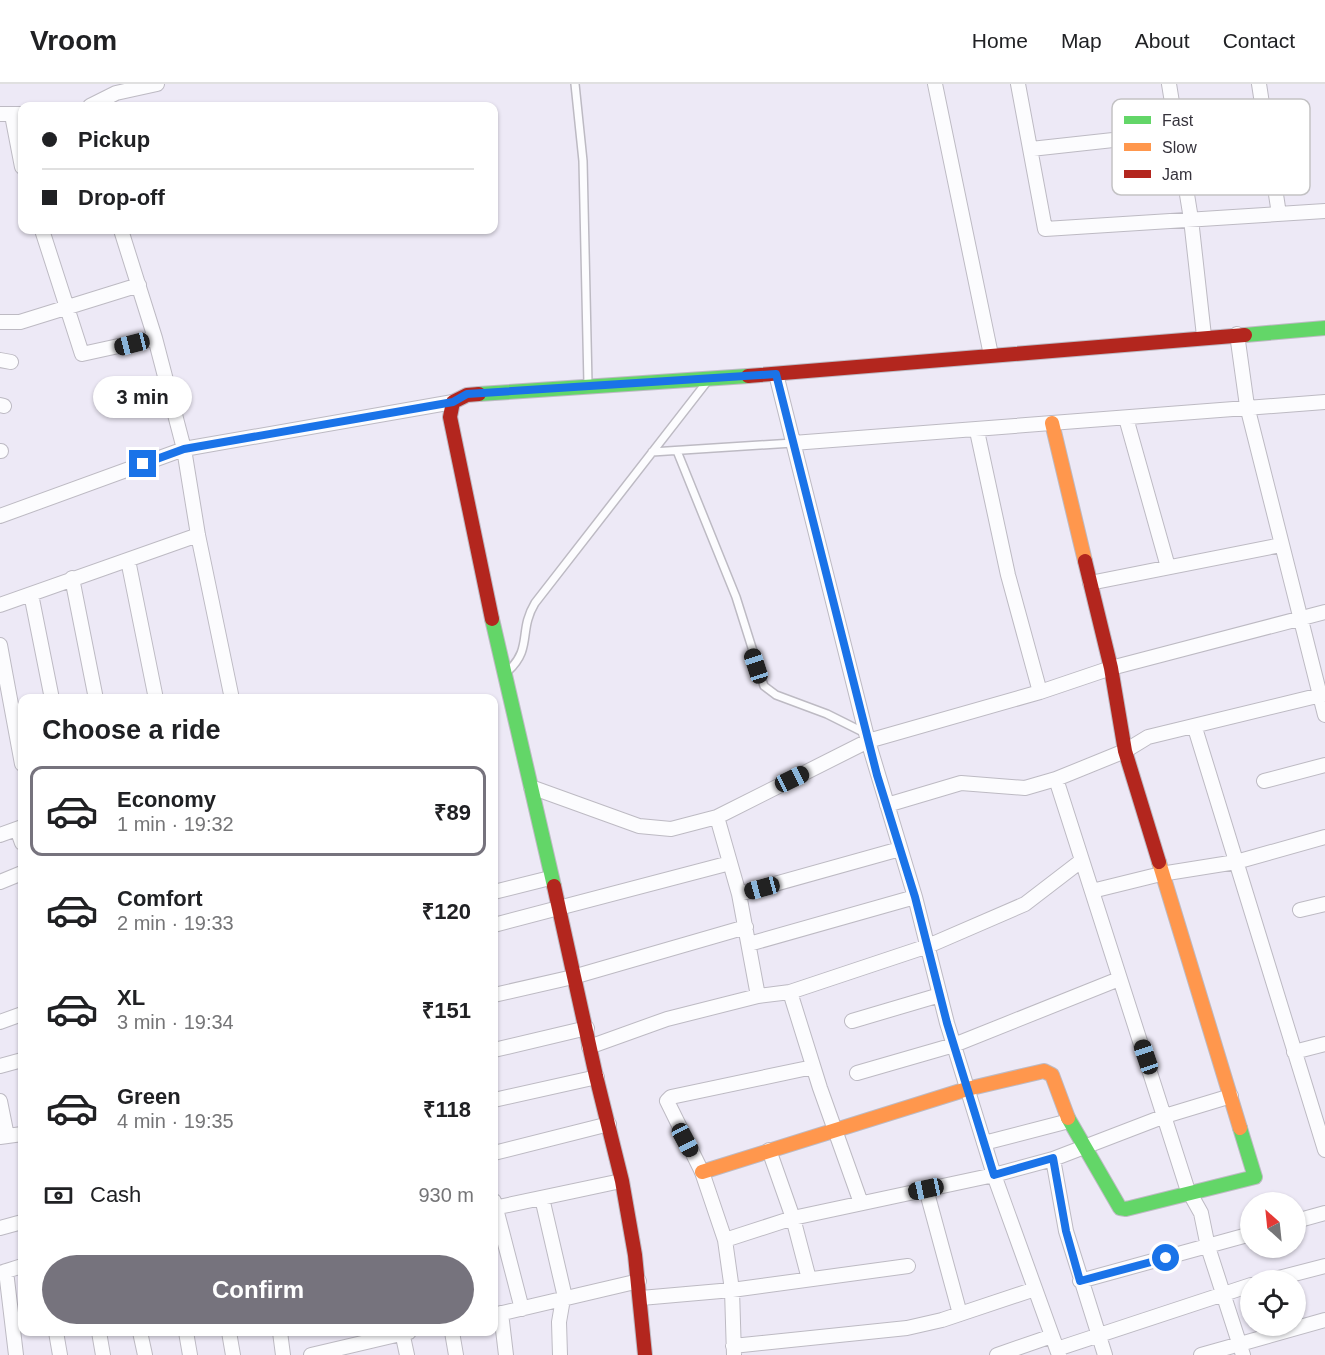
<!DOCTYPE html>
<html lang="en">
<head>
<meta charset="utf-8">
<style>
	:root { --surface:#fff; --page:#f6f6f6; --text:#202124; --muted:#757577; --line:#e0e0e0; --accent:#76737d }
	body { margin:0; font-family:Helvetica,sans-serif; background:var(--page); color:var(--text); height:100vh; display:flex; flex-direction:column; font-size:22px; white-space:nowrap }
	* { box-sizing:border-box; margin:0 }
	p { font-size:20px; color:var(--muted) }
	.icon { flex:none; width:33px; height:33px; fill:none; stroke:currentColor; stroke-width:2; stroke-linecap:round; stroke-linejoin:round }
	.map { position:relative; flex:1; overflow:hidden }
	.sheet { position:absolute; left:18px; top:610px; width:480px; height:642px; display:flex; flex-direction:column; background:var(--surface); border-radius:12px; box-shadow:0 2px 4px #0004 }
	.sheet>* { flex:none }
	.top-card { position:absolute; left:18px; top:18px; width:480px; height:132px; border-radius:12px; box-shadow:0 2px 4px #0004; display:grid; align-content:center; height:132px; padding:0 24px; background:var(--surface) }
	.needle { width:39px; rotate:333deg }
	.controls { position:absolute; left:1240px; top:1108px; display:grid; gap:12px }
	.controls a { display:grid; place-items:center; width:66px; height:66px; border-radius:50%; background:var(--surface); box-shadow:0 2px 4px #0004; font-size:30px }
	.end { position:absolute; width:27px; height:27px; margin:-14px; border:8px solid #1a73e8; background:#fff; box-shadow:0 0 0 3px #fff }
	.from { border-radius:50% }
	.bubble { position:absolute; height:42px; border-radius:21px; background:var(--surface); box-shadow:0 2px 4px #0004; font-size:20px; font-weight:800; line-height:42px; text-align:center }
	.car { position:absolute; width:18px; height:36px; margin:-18px -9px; border-radius:8px; box-shadow:0 0 4px 2px #0007; background:linear-gradient(#222 24%,#8ab4d8 0 40%,#222 0 76%,#8ab4d8 0 86%,#222 0) }
	.top-card b { display:flex; align-items:center; gap:21px; height:57px; font-size:22px }
	.top-card b+b { border-top:2px solid var(--line) }
	.top-card i { width:15px; height:15px; background:var(--text) }
	ul { padding:0; list-style:none }
	li { display:flex; align-items:center; gap:18px; height:90px; margin:0 12px 9px; padding:0 12px; border:3px solid transparent; border-radius:12px }
	li div { flex:1 }
	li b { display:block; font-size:22px }
	li em { font-style:normal; font-weight:800 }
	li.current { border-color:var(--accent) }
	li>.icon { width:54px; height:54px; stroke-width:1.5 }
	h2 { padding:0 24px; font-size:27px; line-height:72px }
	.pay { display:flex; align-items:center; gap:15px; height:66px; padding:0 24px; font-size:22px }
	.pay p { margin-inline-start:auto }
	.primary-button { display:flex; gap:12px; margin-top:auto; padding:12px 24px }
	.primary-button a { flex:1; height:69px; border-radius:36px; background:var(--accent); color:#fff; font-size:24px; font-weight:800; line-height:69px; text-align:center }
	header { display:flex; align-items:center; gap:36px; box-sizing:border-box; height:84px; padding:0 30px; background:var(--surface); border-bottom:2px solid var(--line) }
	header strong { font-size:28px }
	nav { display:flex; gap:33px; margin-inline-start:auto; font-size:21px }
	.map>svg:first-child { display:block }
</style>
</head>
<body>
<header>
<strong>Vroom</strong>
<nav><a>Home</a><a>Map</a><a>About</a><a>Contact</a></nav>
</header>
<div class="map">
<svg width="1325" height="1271" viewBox="0 0 1325 1271">
	<rect width="100%" height="100%" fill="#ede9f6"/>
	<g fill="none" stroke-linecap="round" stroke-linejoin="round">
		<!-- lane casing -->
		<g stroke="#bdbac3" stroke-width="10">
			<path id="lane" d="M575 0 583 77 588 300
				M677 367 736 513 764 602 776 611 827 630 865 649
				M652 368 793 359
				M508 587C533 564 518 547 535 519L706 299"/>
		</g>
		<!-- street casing -->
		<g stroke="#bdbac3" stroke-width="16">
			<path id="street" d="M935 0 991 271
				M1018 0 1045 145 1325 127
				M1169 0 1191 135 1204 252
				M1259 0 1279 130
				M90 22 116 9 157 0
				M0 30H22
				M12 31 22 83
				M1031 65 1177 49
				M42 146 82 270 155 254
				M121 146 155 254 184 365 198 451 232 615
				M0 238H20L139 201
				M1237 250 1247 322 1325 631
				M0 276 11 278
				M776 290 868 657 915 813 947 939 994 1091 1059 1271
				M0 321 4 322
				M1126 334 1168 483
				M977 347 1008 491 1040 608
				M793 359 1325 318
				M0 367H1
				M0 432 184 365 453 318
				M128 476 156 615
				M72 494 96 615
				M1090 499 1281 461
				M31 510 52 615
				M0 521 198 451
				M0 561 22 680
				M1195 644 1325 1066
				M1056 695 1187 1104 1201 1129 1208 1163 1243 1271
				M1264 697 1325 681
				M531 703 639 742 671 745 717 733 868 657 1040 608 1111 584 1325 528
				M887 721 961 699 1025 704 1056 695 1125 667 1148 653 1325 610
				M717 733 739 810 758 912
				M17 745 22 759
				M0 751 22 743
				M0 798 22 789
				M1092 807 1161 790 1236 778 1325 753
				M494 808 550 794
				M739 810 900 765
				M1300 826 1325 820
				M494 841 730 779
				M749 860 915 813
				M790 908 820 1004 861 1119
				M494 911 573 893 746 843
				M852 937 940 911
				M0 938 22 930
				M589 963 667 935 758 912 790 908 928 862 1025 820 1081 777
				M494 966 587 944
				M1294 968 1325 960
				M0 982 22 976
				M857 989 954 961 1119 895
				M494 1016 597 993
				M0 1017 7 1052
				M0 1053 22 1050
				M984 1059 1069 1037
				M769 1066 793 1134 809 1195
				M494 1069 609 1040
				M1053 1075 1066 1147 1105 1271
				M926 1105 960 1230
				M542 1114 564 1209 559 1238 560 1271
				M494 1117 522 1225
				M494 1124 621 1097
				M1296 1137 1325 1129
				M0 1144 22 1138
				M725 1156 793 1134 994 1091 1053 1075 1165 1032 1231 1012
				M6 1187 16 1271
				M0 1189 22 1182
				M1080 1197 1251 1150
				M1267 1197 1325 1182
				M641 1214 732 1206 908 1182
				M501 1229 506 1271
				M494 1231 639 1197
				M56 1248 60 1271
				M99 1248 103 1271
				M140 1248 145 1271
				M186 1248 190 1271
				M229 1248 233 1271
				M280 1248 283 1271
				M402 1248 407 1271
				M452 1248 456 1271
				M733 1262 907 1244 942 1236 1035 1205
				M1057 1265 1251 1201
				M311 1271 409 1248
				M734 1271 732 1206 725 1156 702 1088 667 1017 671 1013 813 983
				M997 1271 1052 1252
				M1201 1271 1325 1236"/>
		</g>
		<!-- fast casing -->
		<g stroke="#bdbac3" stroke-width="16">
			<path id="fast" d="M1245 251 1325 244
				M479 310 748 292
				M492 535 554 802
				M1068 1034 1120 1124 1126 1125 1255 1093 1240 1044"/>
		</g>
		<!-- slow casing -->
		<g stroke="#bdbac3" stroke-width="16">
			<path id="slow" d="M1052 339 1085 477
				M1159 778 1240 1044
				M702 1088 967 1005 1044 987 1052 991 1068 1034"/>
		</g>
		<!-- jam casing -->
		<g stroke="#bdbac3" stroke-width="16">
			<path id="jam" d="M748 292 1245 251
				M479 310 467 311 453 318 450 333 492 535
				M1085 477 1111 584 1125 667 1159 778
				M554 802 596 992 622 1097 635 1171 645 1271"/>
		</g>
		<!-- lane -->
		<use href="#lane" stroke="#fcfcfe" stroke-width="7"/>
		<!-- street -->
		<use href="#street" stroke="#fcfcfe" stroke-width="14"/>
		<!-- fast -->
		<use href="#fast" stroke="#63d668" stroke-width="14"/>
		<!-- slow -->
		<use href="#slow" stroke="#ff974d" stroke-width="14"/>
		<!-- jam -->
		<use href="#jam" stroke="#b3261e" stroke-width="14"/>
	</g>
	<g fill="none" stroke-linecap="round" stroke-linejoin="round">
		<!-- route -->
		<path stroke="#1a73e8" stroke-width="8" d="M143 380 184 365 453 318 467 310 776 290 877 691 915 813 947 939 994 1091 1053 1074 1066 1147 1080 1197 1166 1174"/>
	</g>
	<!-- legend -->
	<rect x="1112" y="15" width="198" height="96" rx="9" fill="#fff" stroke="#c3c2c4" stroke-width="1.5"/>
	<rect x="1124" y="32" width="27" height="8" fill="#63d668"/>
	<rect x="1124" y="59" width="27" height="8" fill="#ff974d"/>
	<rect x="1124" y="86" width="27" height="8" fill="#b3261e"/>
	<g font-size="16" fill="#36333c">
		<text x="1162" y="42">Fast</text>
		<text x="1162" y="69">Slow</text>
		<text x="1162" y="96">Jam</text>
	</g>
</svg>
<div class="controls">
<a><svg class="needle" viewBox="-14 -14 28 28"><path d="M0-13l5 13h-10z" fill="#e53935"/><path d="M0 13l5-13h-10z" fill="#757577"/></svg></a>
<a><svg class="icon" aria-label="locate" viewBox="0 0 24 24"><circle cx="12" cy="12" r="6"/><path d="M12 2v4M12 18v4M2 12h4M18 12h4"/></svg></a>
</div>
<i class="end from" style="left:1166px;top:1174px"></i>
<i class="end" style="left:143px;top:380px"></i>
<div class="bubble" style="left:93px;top:292px;width:99px">3 min</div>
<i class="car" style="left:132px;top:260px;rotate:256deg"></i>
<i class="car" style="left:756px;top:582px;rotate:342deg"></i>
<i class="car" style="left:792px;top:695px;rotate:64deg"></i>
<i class="car" style="left:762px;top:804px;rotate:255deg"></i>
<i class="car" style="left:1146px;top:973px;rotate:341deg"></i>
<i class="car" style="left:685px;top:1056px;rotate:152deg"></i>
<i class="car" style="left:926px;top:1105px;rotate:258deg"></i>
<div class="top-card">
<b><i class="from"></i>Pickup</b>
<b><i></i>Drop-off</b>
</div>
<section class="sheet">
<h2>Choose a ride</h2>
<ul>
<li class="current"><svg class="icon" aria-label="car" viewBox="0 0 24 24"><path d="M5 17H2v-5l4-1 3-4h7l3 4 3 1v5h-3M9 17h6M6 11h13"/><circle cx="7" cy="17" r="2"/><circle cx="17" cy="17" r="2"/></svg><div><b>Economy</b><p>1 min · 19:32</p></div><em>₹89</em></li>
<li><svg class="icon" aria-label="car" viewBox="0 0 24 24"><path d="M5 17H2v-5l4-1 3-4h7l3 4 3 1v5h-3M9 17h6M6 11h13"/><circle cx="7" cy="17" r="2"/><circle cx="17" cy="17" r="2"/></svg><div><b>Comfort</b><p>2 min · 19:33</p></div><em>₹120</em></li>
<li><svg class="icon" aria-label="car" viewBox="0 0 24 24"><path d="M5 17H2v-5l4-1 3-4h7l3 4 3 1v5h-3M9 17h6M6 11h13"/><circle cx="7" cy="17" r="2"/><circle cx="17" cy="17" r="2"/></svg><div><b>XL</b><p>3 min · 19:34</p></div><em>₹151</em></li>
<li><svg class="icon" aria-label="car" viewBox="0 0 24 24"><path d="M5 17H2v-5l4-1 3-4h7l3 4 3 1v5h-3M9 17h6M6 11h13"/><circle cx="7" cy="17" r="2"/><circle cx="17" cy="17" r="2"/></svg><div><b>Green</b><p>4 min · 19:35</p></div><em>₹118</em></li>
</ul>
<div class="pay"><svg class="icon" aria-label="cash" viewBox="0 0 24 24"><path d="M3 7h18v10H3z"/><circle cx="12" cy="12" r="2"/></svg>Cash<p>930 m</p></div>
<div class="primary-button"><a>Confirm</a></div>
</section>
</div>
</body>
</html>
